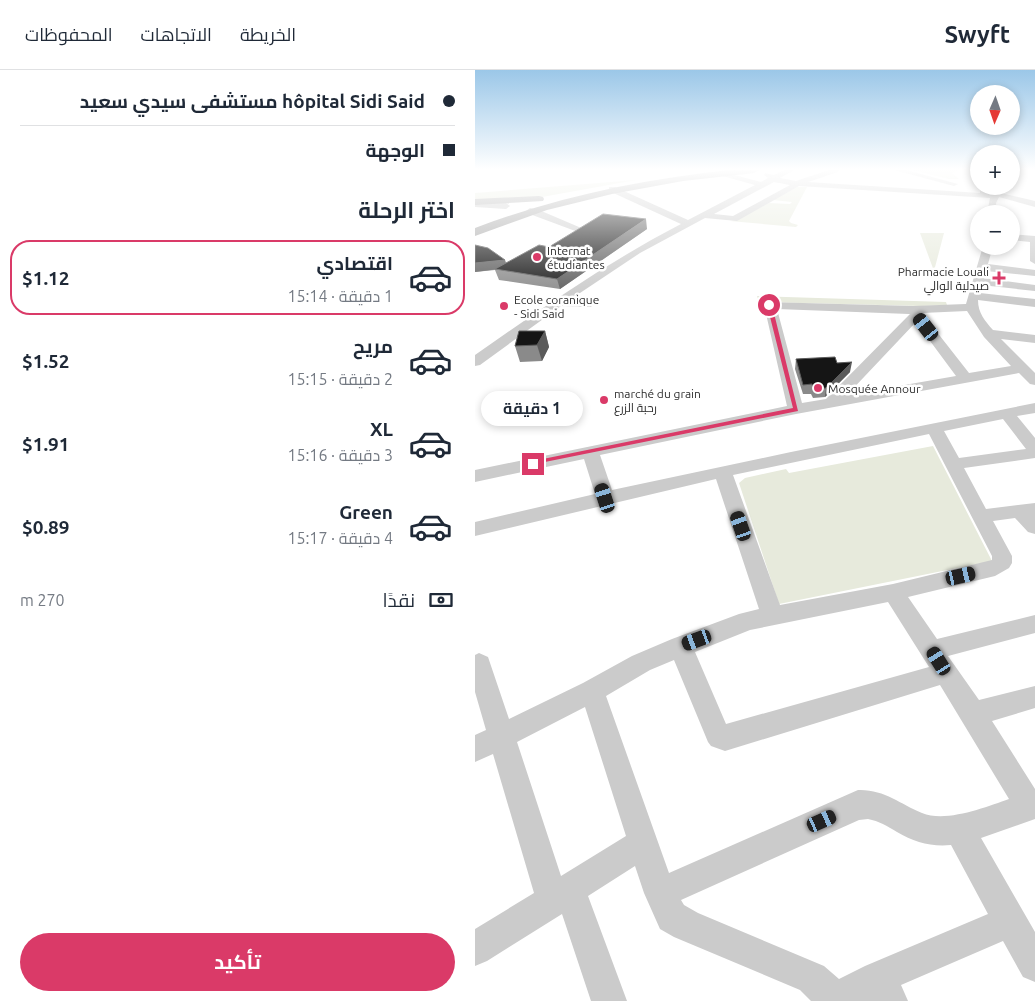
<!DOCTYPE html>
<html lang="ar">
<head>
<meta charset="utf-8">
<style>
	:root { --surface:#fff; --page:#f6f6f7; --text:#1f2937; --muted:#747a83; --line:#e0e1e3; --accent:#da3a68 }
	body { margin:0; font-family:Ubuntu,Cairo,sans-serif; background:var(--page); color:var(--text); direction:rtl; height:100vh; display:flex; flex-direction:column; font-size:19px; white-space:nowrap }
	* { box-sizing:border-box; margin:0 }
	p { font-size:16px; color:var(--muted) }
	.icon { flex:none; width:28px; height:28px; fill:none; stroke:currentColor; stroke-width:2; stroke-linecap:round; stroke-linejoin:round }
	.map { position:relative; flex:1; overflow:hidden; direction:ltr }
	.panel { display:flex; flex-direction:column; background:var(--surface); width:475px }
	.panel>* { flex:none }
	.hud { display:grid; align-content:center; height:110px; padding:0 20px; background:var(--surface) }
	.needle { width:32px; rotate:182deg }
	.fabs { position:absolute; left:495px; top:15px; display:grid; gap:10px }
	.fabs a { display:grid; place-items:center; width:50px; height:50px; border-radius:50%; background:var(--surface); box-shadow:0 2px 8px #0003; font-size:25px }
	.end { position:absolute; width:22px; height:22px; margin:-11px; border:6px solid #da3a68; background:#fff; box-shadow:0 0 0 2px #fff }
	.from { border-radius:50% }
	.bubble { position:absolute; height:35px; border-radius:18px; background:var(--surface); box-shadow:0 2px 8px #0003; font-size:16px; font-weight:700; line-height:35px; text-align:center; direction:rtl }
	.car { position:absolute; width:15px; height:30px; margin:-15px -8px; border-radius:6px; box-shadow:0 0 4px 1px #0007; background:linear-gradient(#222 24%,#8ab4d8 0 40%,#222 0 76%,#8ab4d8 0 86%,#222 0) }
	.hud b { display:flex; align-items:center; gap:18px; height:48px; font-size:19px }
	.hud b+b { border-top:1px solid var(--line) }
	.hud i { width:12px; height:12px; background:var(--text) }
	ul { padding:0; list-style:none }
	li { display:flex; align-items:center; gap:15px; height:75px; margin:0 10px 8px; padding:0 10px; border:2px solid transparent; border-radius:20px }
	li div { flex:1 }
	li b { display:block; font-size:19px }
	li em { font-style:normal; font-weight:700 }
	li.active { border-color:var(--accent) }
	li>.icon { width:45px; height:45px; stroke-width:1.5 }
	h2 { padding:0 20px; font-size:22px; line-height:60px }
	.pay { display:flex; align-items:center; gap:12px; height:55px; padding:0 20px; font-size:19px }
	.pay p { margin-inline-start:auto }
	.primary-button { display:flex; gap:10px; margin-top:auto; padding:10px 20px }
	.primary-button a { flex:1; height:58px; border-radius:30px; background:var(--accent); color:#fff; font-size:20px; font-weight:700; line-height:58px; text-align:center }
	header { display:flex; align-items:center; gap:30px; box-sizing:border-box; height:70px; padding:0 25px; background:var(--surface); border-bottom:1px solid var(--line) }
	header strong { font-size:24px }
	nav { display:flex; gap:28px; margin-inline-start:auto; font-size:18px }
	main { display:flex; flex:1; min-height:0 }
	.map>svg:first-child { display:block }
</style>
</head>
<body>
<header>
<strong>Swyft</strong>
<nav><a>الخريطة</a><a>الاتجاهات</a><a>المحفوظات</a></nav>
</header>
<main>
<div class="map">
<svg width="560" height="931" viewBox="0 0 560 931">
	<rect width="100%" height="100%" fill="#fff"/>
	<!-- green -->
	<path fill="#e7eadc" d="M437 100H485L477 103 484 109H474Z
		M161 110 67 127 0 130V123Z
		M322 117H332L314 151 316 153 323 155 321 157 255 151 260 150 294 133 315 134 317 132 298 130Z
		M445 163H469L459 201Z
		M282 226 471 232 472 235 445 236 284 232Z
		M458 376 517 491 304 534 264 413 270 408 311 399 314 403Z"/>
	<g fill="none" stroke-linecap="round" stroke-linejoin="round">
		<!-- minor -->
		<path fill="#cbcbcb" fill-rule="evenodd" d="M310 100H319L305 108 321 111 354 100H364L363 102 333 112 505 123V119H508L560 131V137L524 127 521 133 522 144H512L515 128 324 116 262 151 230 148 165 183 96 229 116 231 118 234 116 237 86 236 5 295 0 296V285C67 238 133 192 206 154L134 121V117H140L213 150 280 115 244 105V101L286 112 293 108 289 105 290 103 299 105ZM299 112 315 115 258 146 239 144Z
			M419 100H431L483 114 479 116Z
			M0 131 31 133 35 136 31 139 0 137Z
			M55 138 64 140 111 160 106 163 103 162 52 143 51 141Z
			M536 164 560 166V194L555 191V172L536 170Z
			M508 176H518L513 194 560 200V206L511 201 508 208 560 215V221L506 215 505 223 560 229V237L503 230C503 243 510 251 518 260L560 265V273L526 269 560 303V315L555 314 544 303 321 344 125 385 137 420 316 382 560 333V343L542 346 560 368V388L489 398 511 439 560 433V464L553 462 540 448 518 451 537 486V493L534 498 520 506 433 527 462 569 560 545V563L473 586 504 630 560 616V638L517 651 560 719V749L506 768 560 862V912L548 907 528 871 426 915 433 931H336L325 920 199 867 185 859 169 823 160 796 113 826 152 931H116L87 844 12 891 0 896V859L59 823 18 684 0 692V665L11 660 0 622V585L4 583 13 587 34 649 108 613 157 586 197 569 264 544 284 539 241 409 0 466V452L120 424 109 389 0 412V400L312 336 289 235 291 232 438 236 491 234ZM302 239 434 244H435L351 329 327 333ZM492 241 509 267 536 296 494 303 447 243ZM441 252 481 306 372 325ZM528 349 551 379 484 388 469 361ZM454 364 517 486V490L418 514 305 535 258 405ZM413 532 454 597 251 654 220 582 275 560ZM199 590 233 672 236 676 250 681 465 615 534 729C511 737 471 753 447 743 425 734 409 719 383 720L194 803 131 626 175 600ZM110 637 151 766 86 806 42 672ZM393 749C404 751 412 756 422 762 439 772 456 777 476 775L513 844 390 896 364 909 349 896 223 843 209 835 206 830 384 750Z"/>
		<!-- major -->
		<path fill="#a6a6a6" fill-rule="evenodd" d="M255 100H284L279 103 208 111 137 124 72 140 0 166V158C82 127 168 109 255 100Z
			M64 126 68 127 69 129 68 131 0 135V129Z"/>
	</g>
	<!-- wall -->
	<path fill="#8a8a8a" d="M172 159 85 219 24 210 20 200 0 202V175L30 190 31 193 74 177Z
		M70 261 74 277 67 291 45 292 40 276Z
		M321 289 362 293 375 302 350 327 338 328 336 324H328L320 299Z"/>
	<!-- shaded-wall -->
	<path fill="#5b5b5b" d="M171 149 172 159 85 219 82 209Z
		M30 190 32 198 0 202V193Z
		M70 261 74 277 67 291 62 275Z
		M377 292 375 302 350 327 351 318Z"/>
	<!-- building -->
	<path fill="#151515" stroke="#5b5b5b" d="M128 144 171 149 82 209 20 199 64 175 74 177Z
		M0 175 13 178 30 190 0 193Z
		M44 261H70L62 275 40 276Z
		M360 287 362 293 377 292 351 318 338 319 337 314 328 315 321 289Z"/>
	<!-- sky -->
	<linearGradient id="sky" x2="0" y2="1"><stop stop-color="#9bc7e8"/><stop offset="0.43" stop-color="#fff"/><stop offset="1" stop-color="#fff" stop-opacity="0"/></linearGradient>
	<rect width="560" height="230" fill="url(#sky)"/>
	<!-- route -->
	<path fill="#da3a68" d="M294 233 297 235 323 341 55 395V392L58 391 318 338 292 235Z"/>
	<!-- markers -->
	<g fill="#da3a68" stroke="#fff" stroke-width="2">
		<circle cx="62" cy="187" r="5"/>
		<path d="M521.5 200.5h5v5h5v5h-5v5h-5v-5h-5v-5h5z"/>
		<circle cx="29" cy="236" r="5"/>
		<circle cx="343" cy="318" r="5"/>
		<circle cx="129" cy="330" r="5"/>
	</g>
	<g text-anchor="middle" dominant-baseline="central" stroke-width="5" stroke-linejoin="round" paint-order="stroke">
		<!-- far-poi labels -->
		<g font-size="12" fill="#2e2e2e" stroke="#fff" text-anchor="start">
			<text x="72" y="180">Internat<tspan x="72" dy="14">étudiantes</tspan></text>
			<text x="514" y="201" text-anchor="end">Pharmacie Louali<tspan x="514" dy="14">صيدلية الوالي</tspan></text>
			<text x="39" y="229">Ecole coranique<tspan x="39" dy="14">- Sidi Said</tspan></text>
			<text x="353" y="318">Mosquée Annour</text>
			<text x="139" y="323">marché du grain<tspan x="139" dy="14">رحبة الزرع</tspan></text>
		</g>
	</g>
</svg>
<div class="fabs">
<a><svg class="needle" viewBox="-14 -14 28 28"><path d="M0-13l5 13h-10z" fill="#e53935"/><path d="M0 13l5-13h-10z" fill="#747a83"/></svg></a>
<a>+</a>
<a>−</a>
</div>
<i class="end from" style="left:294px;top:235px"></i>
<i class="end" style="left:58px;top:394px"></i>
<div class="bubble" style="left:6px;top:321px;width:102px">1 دقيقة</div>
<i class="car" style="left:451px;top:257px;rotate:322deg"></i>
<i class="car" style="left:130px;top:428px;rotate:342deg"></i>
<i class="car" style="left:266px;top:456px;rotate:341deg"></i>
<i class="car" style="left:486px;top:506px;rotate:77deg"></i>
<i class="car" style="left:222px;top:570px;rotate:250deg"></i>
<i class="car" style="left:464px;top:591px;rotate:328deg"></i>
<i class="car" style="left:347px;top:751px;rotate:66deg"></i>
</div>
<section class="panel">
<div class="hud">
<b><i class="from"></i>hôpital Sidi Said مستشفى سيدي سعيد</b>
<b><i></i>الوجهة</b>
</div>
<h2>اختر الرحلة</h2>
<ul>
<li class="active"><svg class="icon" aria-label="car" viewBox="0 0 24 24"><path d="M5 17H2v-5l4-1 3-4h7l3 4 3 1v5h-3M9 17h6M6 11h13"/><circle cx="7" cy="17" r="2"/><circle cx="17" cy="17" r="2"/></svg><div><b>اقتصادي</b><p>1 دقيقة · 15:14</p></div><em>$1.12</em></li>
<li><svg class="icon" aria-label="car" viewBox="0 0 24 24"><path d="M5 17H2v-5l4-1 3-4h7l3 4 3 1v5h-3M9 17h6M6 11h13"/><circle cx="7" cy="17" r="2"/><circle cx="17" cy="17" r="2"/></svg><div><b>مريح</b><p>2 دقيقة · 15:15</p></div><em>$1.52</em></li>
<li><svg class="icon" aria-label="car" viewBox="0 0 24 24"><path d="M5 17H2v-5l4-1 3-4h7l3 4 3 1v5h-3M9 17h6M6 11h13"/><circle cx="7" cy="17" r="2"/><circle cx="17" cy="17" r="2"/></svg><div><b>XL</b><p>3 دقيقة · 15:16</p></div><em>$1.91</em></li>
<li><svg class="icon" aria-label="car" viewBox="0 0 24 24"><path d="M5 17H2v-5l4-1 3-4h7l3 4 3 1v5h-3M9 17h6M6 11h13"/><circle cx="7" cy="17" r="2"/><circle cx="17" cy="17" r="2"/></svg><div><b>Green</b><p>4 دقيقة · 15:17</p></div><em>$0.89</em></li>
</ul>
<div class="pay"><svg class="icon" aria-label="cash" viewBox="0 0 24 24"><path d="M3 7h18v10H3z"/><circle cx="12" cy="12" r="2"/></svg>نقدًا<p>270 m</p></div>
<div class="primary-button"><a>تأكيد</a></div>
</section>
</main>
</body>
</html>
